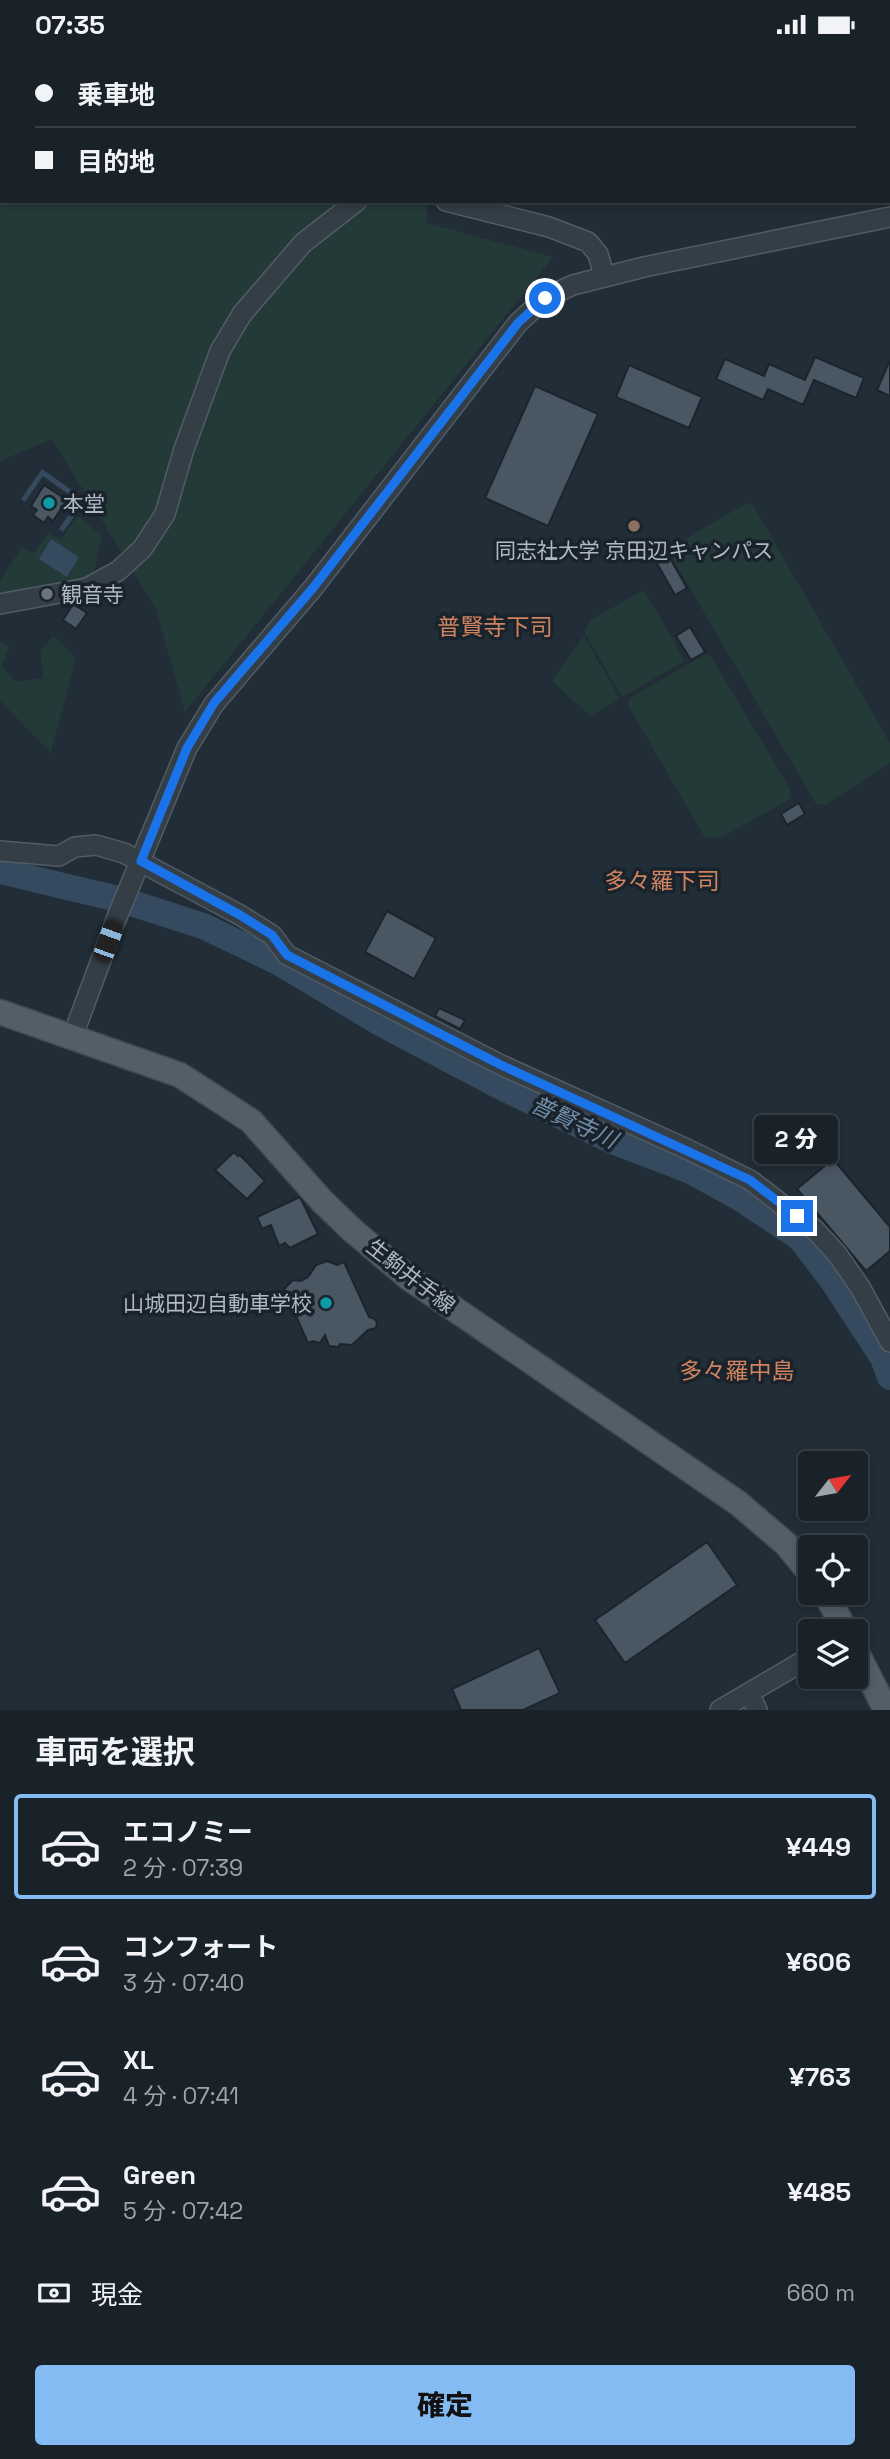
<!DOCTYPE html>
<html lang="ja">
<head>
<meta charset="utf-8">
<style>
	:root { --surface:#192229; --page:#222a31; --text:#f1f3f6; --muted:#9fa4a8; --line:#373f46; --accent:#84bbf3 }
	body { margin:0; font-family:"Space Grotesk","Noto Sans JP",sans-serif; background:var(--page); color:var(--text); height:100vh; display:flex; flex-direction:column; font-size:26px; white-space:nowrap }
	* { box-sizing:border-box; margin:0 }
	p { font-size:23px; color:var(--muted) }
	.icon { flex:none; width:38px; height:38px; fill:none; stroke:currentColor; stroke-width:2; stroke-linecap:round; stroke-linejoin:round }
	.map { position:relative; height:1661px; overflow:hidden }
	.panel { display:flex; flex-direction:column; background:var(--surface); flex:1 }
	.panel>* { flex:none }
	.hud { position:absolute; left:0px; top:0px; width:891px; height:154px; box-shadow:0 4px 10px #0003,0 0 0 2px var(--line); display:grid; align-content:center; height:154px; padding:0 35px; background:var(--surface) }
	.needle { width:46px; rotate:59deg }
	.buttons { position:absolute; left:798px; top:1402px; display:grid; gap:14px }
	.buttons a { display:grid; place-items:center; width:70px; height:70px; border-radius:7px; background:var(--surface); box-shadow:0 4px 10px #0003,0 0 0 2px var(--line); font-size:35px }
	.end { position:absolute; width:32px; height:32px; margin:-16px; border:9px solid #1a73e8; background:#fff; box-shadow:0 0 0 4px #fff }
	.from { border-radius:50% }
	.bubble { position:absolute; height:49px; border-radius:7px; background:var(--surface); box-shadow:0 4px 10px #0003,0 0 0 2px var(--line); font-size:23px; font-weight:800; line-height:49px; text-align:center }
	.car { position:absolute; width:21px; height:42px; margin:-21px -10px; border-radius:9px; box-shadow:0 0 5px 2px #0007; background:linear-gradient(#222 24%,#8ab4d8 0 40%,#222 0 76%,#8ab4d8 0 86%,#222 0) }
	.hud b { display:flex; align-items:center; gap:24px; height:66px; font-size:26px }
	.hud b+b { border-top:2px solid var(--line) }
	.hud i { width:18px; height:18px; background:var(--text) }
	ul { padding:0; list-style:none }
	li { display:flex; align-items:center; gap:21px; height:105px; margin:0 14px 10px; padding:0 21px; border:4px solid transparent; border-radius:7px }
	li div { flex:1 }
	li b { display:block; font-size:26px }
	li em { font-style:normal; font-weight:800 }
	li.active { border-color:var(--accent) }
	li>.icon { width:63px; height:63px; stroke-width:1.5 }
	h2 { padding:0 35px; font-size:32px; line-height:84px }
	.pay { display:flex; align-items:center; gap:18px; height:77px; padding:0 35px; font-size:26px }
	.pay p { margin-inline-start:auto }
	.primary-button { display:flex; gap:14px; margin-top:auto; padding:14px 35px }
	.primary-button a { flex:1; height:80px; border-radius:7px; background:var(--accent); color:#111; font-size:28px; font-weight:800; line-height:80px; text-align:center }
	.status { display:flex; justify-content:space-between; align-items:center; height:49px; padding:0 35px; background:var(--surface); direction:ltr }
	.status svg { height:19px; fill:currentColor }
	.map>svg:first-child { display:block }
</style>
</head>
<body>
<div class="status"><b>07:35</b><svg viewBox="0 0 49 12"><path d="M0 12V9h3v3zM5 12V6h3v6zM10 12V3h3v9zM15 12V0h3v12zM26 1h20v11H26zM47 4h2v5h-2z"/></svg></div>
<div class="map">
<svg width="890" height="1661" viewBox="0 0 890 1661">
	<rect width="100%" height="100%" fill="#212d37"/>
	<!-- green -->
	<path fill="#243a39" d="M0 0H428V2H2V152H427V174L553 208 185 663 156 560 52 390 0 412Z
		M747 454 753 456 890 694V714L825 756 816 755 670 505V499Z
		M77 467 102 486 93 528 87 532 0 546V531L22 498 34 504 48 484 61 491Z
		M644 541 685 612 622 648 584 583 592 570Z
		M53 587 76 608 51 704 0 652V592L9 598 2 617 16 633 43 629 40 602Z
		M584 587 620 650 590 667 552 632Z
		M704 606 711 607 791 742 790 750 724 787 705 789 628 656 630 649Z"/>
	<!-- water -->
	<path fill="#354a5e" d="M42 420 86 451 63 483 59 480 78 452 43 427 25 453 21 450Z
		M51 490 79 508 67 528 39 510Z"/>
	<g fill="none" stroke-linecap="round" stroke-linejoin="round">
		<!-- river -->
		<path stroke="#354a5e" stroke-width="26" d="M0 822 122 851 203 877 278 913 382 975 499 1037 610 1091 691 1122 738 1148 800 1189 832 1231 883 1309 890 1328"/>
	</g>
	<!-- building -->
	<path fill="#495763" stroke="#1c252e" stroke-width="2" d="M815 308 864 329 856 349 814 331 803 356 768 340 763 351 716 330 725 310 764 327 769 315 805 331Z
		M890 311V347L877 341Z
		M629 316 702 348 689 379 616 348Z
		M535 337 598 365 548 477 485 449Z
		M44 436 67 451 53 472 48 468 44 474 33 466 37 461 31 457Z
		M667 504 687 539 675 546 655 511Z
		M73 555 87 564 76 580 63 571Z
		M690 578 705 603 691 611 676 587Z
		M799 754 805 765 787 776 781 765Z
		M387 862 436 889 414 930 365 903Z
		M439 959 465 971 460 980 435 967Z
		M234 1103 238 1107 240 1106 265 1132 247 1150 215 1121Z
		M833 1110 890 1178V1202L866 1222 797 1140Z
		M300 1148 318 1185 290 1199 285 1194 279 1197 271 1176 262 1180 257 1168Z
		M327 1212 337 1216 344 1213 369 1268 375 1270 377 1274 376 1279 368 1281 352 1296 340 1295 338 1298 329 1297 325 1286 320 1294 313 1292 308 1294 284 1240 293 1231 301 1232 308 1228 316 1216Z
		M707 1493 737 1536 625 1614 595 1571Z
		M539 1599 560 1644 523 1661H461L452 1640Z"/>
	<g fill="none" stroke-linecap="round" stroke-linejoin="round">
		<!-- minor casing -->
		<g stroke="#525c65" stroke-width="22">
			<path id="minor" d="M446 152 549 178 588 193 598 205 604 227
				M0 555 87 539 118 522 142 500 165 465 184 400 220 302 242 265 303 194 357 152
				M0 802 59 807 75 798 96 796 124 804 240 866 272 886 287 906 501 1016 689 1101 750 1131 814 1180 837 1205 860 1238 890 1293
				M72 989 117 868 187 699 214 655 313 539 518 274 545 249 573 236 644 218 890 168
				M749 1644 757 1661
				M720 1661 810 1608"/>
		</g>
		<!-- major casing -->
		<g stroke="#414a54" stroke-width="27">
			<path id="major" d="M0 963 180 1026 251 1072 322 1152 351 1180 409 1229 738 1454 786 1495 810 1524
				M825 1544 846 1582
				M856 1602 886 1661"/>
		</g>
		<!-- minor -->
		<use href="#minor" stroke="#343e47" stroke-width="19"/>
		<!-- major -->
		<use href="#major" stroke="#525e68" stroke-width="24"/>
	</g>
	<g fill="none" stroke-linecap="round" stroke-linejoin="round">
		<!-- route -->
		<path stroke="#1a73e8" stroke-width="9" d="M545 249 518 274 313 539 214 654 187 699 141 812 240 866 272 886 287 906 501 1016 750 1131 797 1167"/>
	</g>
	<!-- markers -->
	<g fill="#0f9aa8" stroke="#1a232c" stroke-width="2.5">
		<circle cx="49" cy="454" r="7"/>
		<circle cx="326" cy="1254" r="7"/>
	</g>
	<circle fill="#8d6e63" stroke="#1a232c" stroke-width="2.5" cx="634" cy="477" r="7"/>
	<circle fill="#6b7280" stroke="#1a232c" stroke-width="2.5" cx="47" cy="545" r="7"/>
	<g text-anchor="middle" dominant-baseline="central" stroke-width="7" stroke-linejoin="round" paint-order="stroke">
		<!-- poi labels -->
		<g font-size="21" fill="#afb9c4" stroke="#1a232c" text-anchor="start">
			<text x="63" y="454">本堂</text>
			<text x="634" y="501" text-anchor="middle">同志社大学 京田辺キャンパス</text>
			<text x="61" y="545">観音寺</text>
			<text x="312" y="1254" text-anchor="end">山城田辺自動車学校</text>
		</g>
		<!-- street labels -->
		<g font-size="21" fill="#afb9c4" stroke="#1a232c">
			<text transform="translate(411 1227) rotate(38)">生駒井手線</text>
		</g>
		<!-- neighbourhood labels -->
		<g font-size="23" fill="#cf845f" stroke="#1a232c">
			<text x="495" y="578">普賢寺下司</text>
			<text x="662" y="832">多々羅下司</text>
			<text x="737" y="1322">多々羅中島</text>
		</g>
		<!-- water labels -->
		<g font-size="23" font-style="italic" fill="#708da7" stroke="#1a232c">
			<text transform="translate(574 1073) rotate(25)">普賢寺川</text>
		</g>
	</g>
</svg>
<div class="buttons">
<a><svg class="needle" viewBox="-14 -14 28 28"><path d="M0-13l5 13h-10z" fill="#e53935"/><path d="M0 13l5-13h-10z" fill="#9fa4a8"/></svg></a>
<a><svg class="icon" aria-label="locate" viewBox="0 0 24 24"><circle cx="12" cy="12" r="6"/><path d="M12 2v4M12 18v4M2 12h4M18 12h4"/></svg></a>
<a><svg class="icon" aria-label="layers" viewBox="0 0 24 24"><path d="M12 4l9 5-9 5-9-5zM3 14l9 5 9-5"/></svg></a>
</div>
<i class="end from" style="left:545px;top:249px"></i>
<i class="end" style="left:797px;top:1167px"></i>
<div class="bubble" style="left:754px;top:1066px;width:84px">2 分</div>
<i class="car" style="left:108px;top:892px;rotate:20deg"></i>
<div class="hud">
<b><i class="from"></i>乗車地</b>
<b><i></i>目的地</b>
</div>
</div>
<section class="panel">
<h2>車両を選択</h2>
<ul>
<li class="active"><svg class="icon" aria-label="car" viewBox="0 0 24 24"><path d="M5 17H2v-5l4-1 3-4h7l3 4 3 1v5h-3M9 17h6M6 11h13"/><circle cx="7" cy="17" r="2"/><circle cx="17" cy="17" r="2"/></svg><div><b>エコノミー</b><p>2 分 · 07:39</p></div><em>¥449</em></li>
<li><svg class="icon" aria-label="car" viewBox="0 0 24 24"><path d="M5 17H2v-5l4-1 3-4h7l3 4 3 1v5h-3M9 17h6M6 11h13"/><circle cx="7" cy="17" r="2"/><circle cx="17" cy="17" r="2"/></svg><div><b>コンフォート</b><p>3 分 · 07:40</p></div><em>¥606</em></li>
<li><svg class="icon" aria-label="car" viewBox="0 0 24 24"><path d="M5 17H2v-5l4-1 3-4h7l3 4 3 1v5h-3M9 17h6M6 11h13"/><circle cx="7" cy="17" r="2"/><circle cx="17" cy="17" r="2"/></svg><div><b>XL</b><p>4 分 · 07:41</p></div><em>¥763</em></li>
<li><svg class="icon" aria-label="car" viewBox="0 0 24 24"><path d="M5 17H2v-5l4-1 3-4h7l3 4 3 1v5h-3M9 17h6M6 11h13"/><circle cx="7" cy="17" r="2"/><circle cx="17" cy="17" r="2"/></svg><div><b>Green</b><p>5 分 · 07:42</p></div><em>¥485</em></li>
</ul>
<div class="pay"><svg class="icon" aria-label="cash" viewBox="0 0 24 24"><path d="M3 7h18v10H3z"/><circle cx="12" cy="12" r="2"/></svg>現金<p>660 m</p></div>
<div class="primary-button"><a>確定</a></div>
</section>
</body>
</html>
